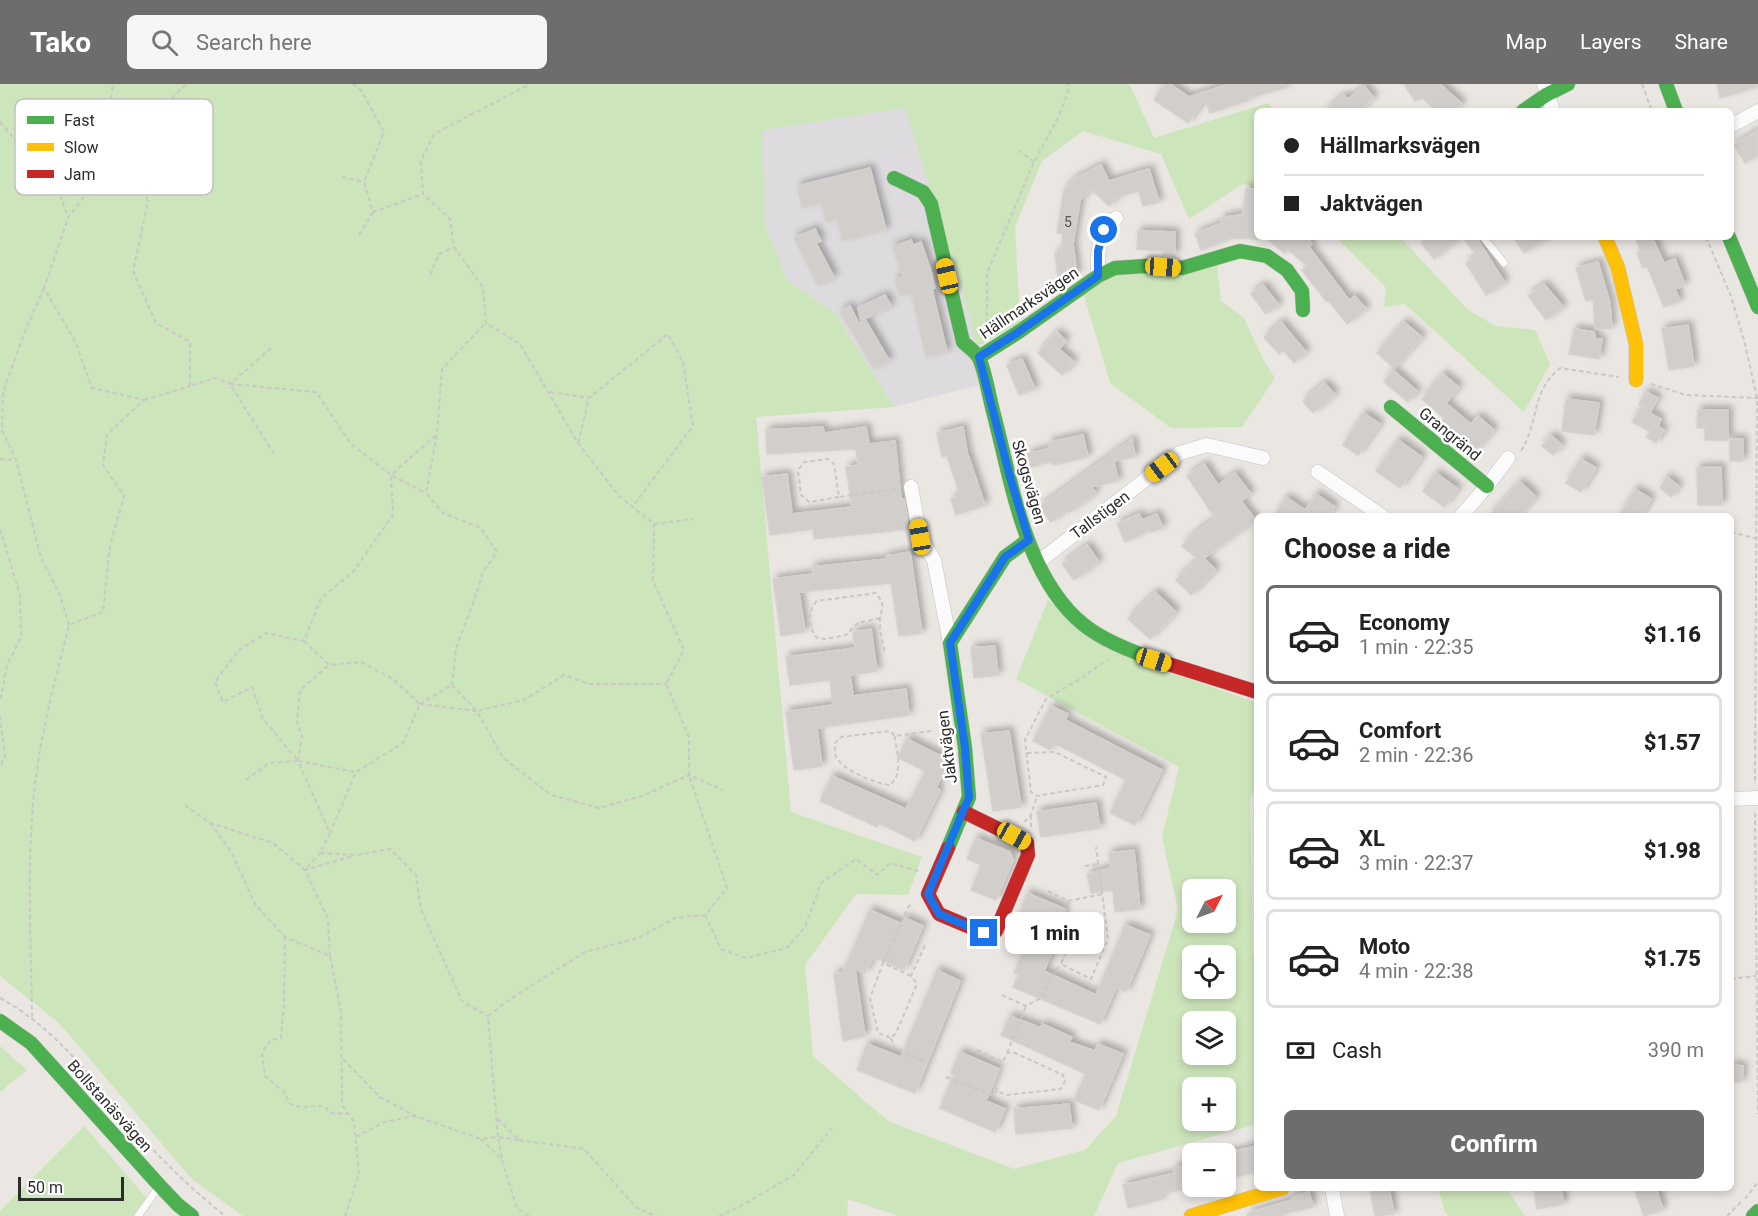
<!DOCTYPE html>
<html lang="en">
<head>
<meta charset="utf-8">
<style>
	:root { --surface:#fff; --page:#f6f6f6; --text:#222; --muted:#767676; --line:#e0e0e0; --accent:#6e6d6c }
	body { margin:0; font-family:Roboto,sans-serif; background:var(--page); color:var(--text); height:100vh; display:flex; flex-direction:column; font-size:22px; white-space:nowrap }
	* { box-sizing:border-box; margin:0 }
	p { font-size:20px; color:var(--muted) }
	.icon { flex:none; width:33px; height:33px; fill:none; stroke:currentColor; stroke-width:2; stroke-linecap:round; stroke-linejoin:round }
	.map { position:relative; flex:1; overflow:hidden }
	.sheet { position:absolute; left:1254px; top:429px; width:480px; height:678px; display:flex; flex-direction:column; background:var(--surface); border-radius:9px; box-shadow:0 3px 9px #0003 }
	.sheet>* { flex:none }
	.hud { position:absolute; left:1254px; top:24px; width:480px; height:132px; border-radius:9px; box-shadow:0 3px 9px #0003; display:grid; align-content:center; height:132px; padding:0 30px; background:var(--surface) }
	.needle { width:39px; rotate:48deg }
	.tools { position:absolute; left:1182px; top:795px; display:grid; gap:12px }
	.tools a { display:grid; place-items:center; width:54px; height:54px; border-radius:9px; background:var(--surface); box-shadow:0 3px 9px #0003; font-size:30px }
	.scale { position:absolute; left:18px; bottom:15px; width:106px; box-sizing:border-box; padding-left:6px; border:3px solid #2c2c2c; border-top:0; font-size:16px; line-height:21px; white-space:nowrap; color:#2c2c2c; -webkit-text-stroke:4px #fff; paint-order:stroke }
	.end { position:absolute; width:27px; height:27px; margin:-14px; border:8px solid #1a73e8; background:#fff; box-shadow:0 0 0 3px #fff }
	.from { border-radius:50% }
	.bubble { position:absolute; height:42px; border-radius:9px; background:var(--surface); box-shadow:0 3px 9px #0003; font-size:20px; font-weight:800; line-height:42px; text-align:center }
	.car { position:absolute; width:18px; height:36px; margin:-18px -9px; border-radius:8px; box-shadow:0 0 4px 2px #0007; background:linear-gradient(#f5c518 24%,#345 0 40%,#f5c518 0 76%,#345 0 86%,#f5c518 0) }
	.hud b { display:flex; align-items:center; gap:21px; height:57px; font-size:22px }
	.hud b+b { border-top:2px solid var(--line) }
	.hud i { width:15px; height:15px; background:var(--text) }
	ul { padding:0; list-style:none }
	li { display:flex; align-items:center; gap:18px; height:99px; margin:0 12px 9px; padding:0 18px; border:3px solid var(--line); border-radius:9px }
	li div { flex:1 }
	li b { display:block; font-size:22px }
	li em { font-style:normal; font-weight:800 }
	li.active { border-color:var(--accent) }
	li>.icon { width:54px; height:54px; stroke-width:1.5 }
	h2 { padding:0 30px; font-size:27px; line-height:72px }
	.pay { display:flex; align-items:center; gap:15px; height:66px; padding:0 30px; font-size:22px }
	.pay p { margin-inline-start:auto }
	.primary-button { display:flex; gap:12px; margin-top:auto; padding:12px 30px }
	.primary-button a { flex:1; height:69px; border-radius:9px; background:var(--accent); color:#fff; font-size:24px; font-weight:800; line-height:69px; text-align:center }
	header { display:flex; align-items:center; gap:36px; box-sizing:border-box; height:84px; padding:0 30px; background:var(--accent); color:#fff }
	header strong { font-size:28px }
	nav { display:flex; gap:33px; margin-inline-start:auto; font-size:21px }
	.search { width:420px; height:54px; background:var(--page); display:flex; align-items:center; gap:15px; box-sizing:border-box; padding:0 21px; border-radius:9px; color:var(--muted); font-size:22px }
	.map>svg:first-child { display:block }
</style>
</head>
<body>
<header>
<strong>Tako</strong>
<div class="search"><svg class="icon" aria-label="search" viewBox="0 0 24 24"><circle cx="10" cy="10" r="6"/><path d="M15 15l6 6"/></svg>Search here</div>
<nav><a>Map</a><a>Layers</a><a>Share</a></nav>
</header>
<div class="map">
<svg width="1758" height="1132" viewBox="0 0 1758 1132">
	<defs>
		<filter id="shadow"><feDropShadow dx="4" dy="-4" stdDeviation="3" flood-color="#0004"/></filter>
	</defs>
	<rect width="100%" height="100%" fill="#eae6e2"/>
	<!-- industrial -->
	<path fill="#dddbdd" d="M905 24 962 205 977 263 980 301 894 323 835 229 787 196 764 139 761 46Z"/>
	<!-- green -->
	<path fill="#cde5bb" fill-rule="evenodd" d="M0 0H1128L1131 3 1154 54 1268 19 1276 27H1257V102L1243 100 1189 135 1161 70 1083 47 1042 77 1015 143 1020 239 977 263 962 205 905 24 762 46 764 139 787 196 835 229 894 323 756 333 791 728 922 773 908 811 856 810 805 881 813 972 888 1037 1014 1085 1085 1066 1116 1032 1178 826 1162 753 1179 683 1016 595 1048 516 1135 576 1257 619V703L1250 714 1253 872 1257 873V1040L1118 1079 1094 1132H899L848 1115 847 1132H243L192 1095 59 939 0 892ZM1192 806H1226V838H1192ZM1192 872H1226V904H1192ZM1192 938H1226V970H1192ZM1192 1004H1226V1036H1192Z
		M1336 153H1400L1468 226 1496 242 1535 246 1550 280 1524 328 1405 220 1384 223 1386 204Z
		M1217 182 1221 217 1244 234 1263 275 1275 294 1242 343 1171 344 1110 299 1083 208 1122 189Z
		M0 962 27 986 0 1008Z
		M84 1042 146 1113 134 1132H0V1127Z
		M1438 1104H1506L1525 1132H1449L1445 1128Z"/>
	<!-- building -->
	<path fill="#d1cecb" stroke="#d5d2ce" stroke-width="1.5" filter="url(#shadow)" d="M1165 0H1170L1189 13 1228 0H1285V4L1248 14 1249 16 1210 29 1205 14 1188 39 1154 16Z
		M1404 0H1440L1462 20 1454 27H1436L1423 14 1415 17Z
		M1717 0H1757V3L1720 14Z
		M1364 2 1374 14 1359 27H1324L1344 11 1348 15Z
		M1758 46V71L1745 79 1734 61Z
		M1101 81 1109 97 1149 85 1159 118 1143 122 1139 107 1119 112 1109 122 1091 105 1080 116 1073 160 1077 191 1058 193 1055 169H1061L1063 150 1057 149 1064 106 1074 95Z
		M870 84 886 146 842 157 837 136 826 139 821 119 802 124 797 102Z
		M1246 104 1257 106V155L1233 154 1201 166 1195 150 1222 139 1221 134 1243 130Z
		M815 145 821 157 816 159 834 193 818 202 794 154Z
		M1138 147 1175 148V172L1163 171V167L1137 165Z
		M1265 153H1305L1312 159 1309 163 1349 216 1355 212 1366 225 1347 240 1328 216 1326 217 1302 186 1307 182 1288 166 1285 170Z
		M1428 153H1460L1434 175 1421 159Z
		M1462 153H1476L1505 199 1486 211 1466 179 1477 172Z
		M1513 153H1549L1524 169Z
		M1635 153H1652L1664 179 1675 175 1685 201 1675 205 1680 217 1664 223 1647 182 1643 184 1637 169 1641 167Z
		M911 156 913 161 921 158 931 187 935 204 932 205 947 268 926 273 911 209 899 212 895 195 903 193 892 163Z
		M1598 178 1610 219 1612 244 1595 245 1593 215 1586 217 1576 184Z
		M1544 200 1563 223 1546 236 1528 212Z
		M1263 201 1279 221 1266 230 1251 210Z
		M885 211 891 222 861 237 858 224Z
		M850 222 859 239 866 237 889 276 874 285 840 228Z
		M1281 238 1306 268 1294 279 1283 266 1279 270 1264 253Z
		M1404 238 1422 253 1394 284 1377 269Z
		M1688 241 1694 282 1669 286 1662 245Z
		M1574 245 1594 248 1596 256 1602 255 1599 275 1569 270Z
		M1057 248 1066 257 1059 265 1074 278 1062 291 1038 269Z
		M1022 275 1035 305 1019 311 1007 281Z
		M1393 286 1417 307 1408 318 1384 298Z
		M1443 290 1459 303 1446 319 1471 340 1478 332 1494 346 1475 367 1442 337 1444 334 1422 315Z
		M1324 299 1335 311 1313 329 1303 317Z
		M1646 308 1658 314 1651 327 1639 320Z
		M1566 315 1599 319 1594 351 1562 347Z
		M1641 324 1661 335 1658 342 1664 346 1656 359 1646 353 1650 347 1632 338Z
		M1698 326H1728V356H1705V344H1697Z
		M1364 329 1380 340 1358 371 1343 361Z
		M823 343 824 349 866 343 869 360 895 357 901 415H904L909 445 814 455 813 445 770 451 762 393 787 390 792 430 852 423 846 383 858 381 856 365 767 370 766 346Z
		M963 343 967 368 985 421 956 431 951 415 960 411 947 372 942 373 937 349Z
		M1083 351 1088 373 1053 381V377L1031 383 1028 370 1050 364 1049 358Z
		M1551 351 1562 361 1553 371 1542 362Z
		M1132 355 1135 373 1114 377 1118 397 1091 403 1096 409 1069 429 1067 426 1051 438 1039 423Z
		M1730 355H1743V377H1730Z
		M1398 356 1422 373 1400 404 1376 387Z
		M1581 375 1596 384 1581 408 1566 399Z
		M1204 380 1218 401 1235 389 1251 410 1241 417 1256 436 1204 474 1216 486 1191 511 1176 496 1198 475 1182 462 1191 452 1215 434 1187 392Z
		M1721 383 1722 421H1698L1697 384Z
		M1436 389 1458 405 1444 423 1423 407Z
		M1667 393 1679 402 1671 413 1660 404Z
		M1520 398 1536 413 1518 432H1489Z
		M1635 405 1651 415 1641 432H1619Z
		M1316 410 1335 423 1329 432H1316L1306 425Z
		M1286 413 1314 432H1274Z
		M1139 430 1142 436 1157 430 1163 444 1151 448 1150 446 1125 458 1117 440Z
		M1087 461 1099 478 1074 496 1062 480Z
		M910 468 922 549 899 552 891 499 799 508 805 548 781 552 773 495 813 490 812 483 887 475 886 472Z
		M1155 508 1176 528 1150 555 1128 535Z
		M871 545 877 587 850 591 853 612 906 605 909 631 817 644 822 682 794 686 786 628 833 621 830 596 790 601 786 573 855 564 853 548Z
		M995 562 998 591 974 594 971 564Z
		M1051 622 1068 630 1065 636 1162 686 1135 741 1110 729 1126 696 1054 659 1050 666 1033 657Z
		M1009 647 1021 723 993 727 981 650Z
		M907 655 949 676 936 704 940 706 915 757 879 739 877 743 820 717 832 692 906 725 925 687 898 674Z
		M1096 719 1100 744 1041 753 1037 728Z
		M976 754 1010 768 1013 776 996 816 971 806 981 781 967 775Z
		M1134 766 1140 825 1115 828 1113 806 1091 809 1087 790 1110 784 1109 769Z
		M1027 809 1065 825 1054 854 1057 856 1044 887 1096 911 1125 841 1150 851 1126 908 1116 904 1100 940 1013 903 1019 890 1014 889 1027 858 1032 860 1042 839 1019 830Z
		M870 826 902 840 905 834 923 842 904 886 873 873 865 889 855 885 865 952 843 957 834 890 842 889Z
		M937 886 960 897 915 1009 857 986 867 960 901 973Z
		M1010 932 1041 944 1042 940 1072 953 1069 958 1095 967 1098 960 1123 970 1099 1026 1074 1016 1086 990 1001 951Z
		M960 968 999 985 986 1017 1005 1025 995 1048 940 1024 954 990 951 989Z
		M1731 981 1743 982 1742 998H1731Z
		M1069 1020 1072 1044 1016 1050 1014 1025Z
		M1257 1062V1088L1230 1094 1225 1069Z
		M1192 1080V1103L1161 1110 1162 1115 1128 1124 1123 1101 1175 1089 1174 1084Z
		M1370 1104H1389L1394 1130 1375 1132Z
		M1534 1104H1561L1564 1120 1537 1125Z
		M1634 1104H1656L1663 1126 1644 1132Z
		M1309 1108 1313 1123 1283 1130 1284 1132H1248V1129L1292 1116V1113Z"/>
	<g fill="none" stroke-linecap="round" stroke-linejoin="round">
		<!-- lane casing -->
		<g stroke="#c3c2c3" stroke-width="8">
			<path id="lane" d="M1483 153 1504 179
				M138 1132 158 1104"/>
		</g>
		<!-- street casing -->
		<g stroke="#c3c2c3" stroke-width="15">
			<path id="street" d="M1544 0 1553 27
				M1731 42 1758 27
				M1098 192C1097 166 1098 153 1116 134
				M1318 388 1382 432
				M911 403 920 453 934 476 950 559
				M1461 432 1487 402 1508 374
				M1037 479 1180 369 1207 361 1263 374
				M1731 715 1758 714
				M1332 1104 1337 1132"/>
		</g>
		<!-- fast casing -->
		<g stroke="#c3c2c3" stroke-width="15">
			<path id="fast" d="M1666 0 1676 27
				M1523 27 1546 11 1568 0
				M894 94 923 108 931 120 963 258C968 263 976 268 979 274 985 286 990 317 994 331 1012 400 1026 495 1084 541 1105 558 1138 570 1162 578
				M1729 153 1758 223
				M979 273 1017 249 1098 192 1115 184 1145 182 1182 184 1240 167 1267 172 1287 186 1302 207 1303 226
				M1391 323 1487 402
				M948 764 969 713 965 664 950 559 1005 473 1028 456
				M0 937 31 959 160 1102 178 1121 192 1132
				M1753 1132 1758 1127"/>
		</g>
		<!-- slow casing -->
		<g stroke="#c3c2c3" stroke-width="15">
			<path id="slow" d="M1605 153 1618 184 1636 260V296
				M1191 1132 1283 1104"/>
		</g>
		<!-- jam casing -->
		<g stroke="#c3c2c3" stroke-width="15">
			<path id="jam" d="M1162 578 1257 608
				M948 764 928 810 939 830 984 849 996 847 1028 771 1027 759 964 728"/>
		</g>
		<!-- path -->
		<path stroke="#c8c8c7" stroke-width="2" stroke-dasharray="4.5 3" stroke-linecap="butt" d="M353 0 361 6 384 48 364 98 373 128 423 110
			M1642 0 1652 27
			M0 38 25 67 52 87 68 134
			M1019 66 1034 78
			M138 88 158 55 166 20 186 0
			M102 89 113 0
			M342 93 364 98
			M359 151 373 128
			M1706 153 1731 212 1745 260 1757 314 1755 700
			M430 191 439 170 454 163
			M44 204 24 250 3 308 2 346 16 376 41 474 60 511 69 541
			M987 247V189L1034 78 1057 36 1067 11 1069 0
			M1651 300 1686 311 1758 314
			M550 308 589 314
			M144 316 190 302
			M578 359 589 314 668 250 683 278 693 342 633 422
			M1521 367C1540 336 1530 309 1560 284L1619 293
			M274 370 230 300 316 308 351 360 391 391 437 350
			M0 375 16 376
			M839 413 809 418 801 411 798 386 804 378 828 375 834 380 839 413 896 405
			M654 440 693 435
			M0 445 20 511 21 553 7 581 0 618
			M1731 448 1758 455
			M880 534 858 539 846 551 825 555 817 554C808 543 807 527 817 517L876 509C887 524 881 523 880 536 879 547 883 560 885 570
			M328 582 300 606 297 638 302 652 298 677 330 749 356 688
			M452 601 456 564 475 514 483 488 497 468 481 444 443 429 426 409 437 350 442 285 486 239
			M420 620 477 627 503 674 551 711 599 724 642 712 689 691 723 706
			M420 620 452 601 477 627 524 616 564 591 589 600H666
			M0 632 5 672 0 683
			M895 652C896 668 904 689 890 701 877 700 842 686 836 673 834 669 835 664 835 659L841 653 890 647 895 652 931 647
			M1027 669 1055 668 1106 693 1103 701 1037 712 1031 708 1025 656 1046 615 1083 593 1108 575
			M298 677 356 688 403 659 420 620 393 595 361 578 329 581 304 557
			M246 696 269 679 298 677 263 635 252 603 223 618 215 598 239 566 266 549 304 557 321 514 353 488 393 431 391 391 426 409
			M185 721 210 739 273 759 305 786 320 769
			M1755 729 1758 1030
			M1024 738 1031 731 1037 712
			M210 739 232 769 255 820 285 853 330 872 341 928 342 1021 354 1038 359 1090 345 1132
			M1031 743V731
			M330 749 320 769 356 771 390 765 416 791 421 826 462 917 488 932
			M1085 782 1099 780
			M1048 807 1068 817 1072 853 1061 880 1091 895 1108 855 1096 763
			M1068 817 1103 810
			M705 831 721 865 746 874 787 864 805 843 821 799 856 775 877 791 890 779 918 787
			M285 853 284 918 281 954 271 956 262 968 265 992 284 1008 290 1020 300 1023 324 1022 331 1029 348 1030
			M330 872 328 835 305 786 353 772
			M883 879 909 822 913 820
			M911 892 883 879 870 914 878 949 891 954 896 949 917 900 911 892 926 859
			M1731 895 1756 892
			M1002 911 1026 922 1041 914 1051 893 1061 880
			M0 914C52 942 86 987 123 1032 153 1068 188 1102 225 1132
			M488 932 510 915 585 868 638 854 675 834 705 831 727 804 689 691V653L666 600 684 566 653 497 654 440 619 412 578 359 520 260 486 239 483 203 454 163 450 135 423 110 421 77 434 50 530 0
			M32 933C31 856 26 778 35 701 41 647 56 594 69 541L103 528 110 462 124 412 103 381 107 350 144 316 92 304 75 257 44 204 68 134 102 89 138 88 148 118 133 187 156 239 190 258V302L216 294 230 300 271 264
			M891 954 895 965 926 978
			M977 966 1003 978 1007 969H1015L1063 991 1065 997 1061 1005 1006 1011 997 1007 995 1001 1003 978
			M1007 969 1026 922
			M343 975 380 1013 415 1032 481 1055 498 1053 488 932
			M946 993 991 1011 997 1007
			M498 1035 519 1056 584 1065 637 1124 656 1132
			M356 1053 384 1038 415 1032
			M481 1055 502 1076 517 1124 529 1132
			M502 1074 498 1053 519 1056
			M1745 1115 1758 1098
			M719 1132 739 1123 794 1091 832 1044
			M1727 1132 1741 1118"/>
		<!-- lane -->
		<use href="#lane" stroke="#fcfbfb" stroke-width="7"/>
		<!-- street -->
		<use href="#street" stroke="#fcfbfb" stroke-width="14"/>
		<!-- fast -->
		<use href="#fast" stroke="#4caf50" stroke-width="14"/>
		<!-- slow -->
		<use href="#slow" stroke="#ffc107" stroke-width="14"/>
		<!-- jam -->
		<use href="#jam" stroke="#c62828" stroke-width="14"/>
	</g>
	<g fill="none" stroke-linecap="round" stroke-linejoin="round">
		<!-- route -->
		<path stroke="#1a73e8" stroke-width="8" d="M984 849 939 830 928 810 969 713 965 664 950 559 1005 473 1029 456 1010 393 979 273 1017 249 1098 192V167L1104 146"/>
	</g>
	<g text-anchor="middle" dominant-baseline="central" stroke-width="5" stroke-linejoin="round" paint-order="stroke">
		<!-- number labels -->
		<g font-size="14" fill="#565554">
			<text x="1068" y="138">5</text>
		</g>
		<!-- street labels -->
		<g font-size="16" fill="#2c2c2c" stroke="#fff">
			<text transform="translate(1029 219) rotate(-34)">Hällmarksvägen</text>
			<text transform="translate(1450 350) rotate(39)">Grangränd</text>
			<text transform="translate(1029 398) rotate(74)">Skogsvägen</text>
			<text transform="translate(1100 431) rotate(-37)">Tallstigen</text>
			<text transform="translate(947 663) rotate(-97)">Jaktvägen</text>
			<text transform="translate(110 1022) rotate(48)">Bollstanäsvägen</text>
		</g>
	</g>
	<!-- legend -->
	<rect x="15" y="15" width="198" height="96" rx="9" fill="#fff" stroke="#c0c0c0" stroke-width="1.5"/>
	<rect x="27" y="32" width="27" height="8" fill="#4caf50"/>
	<rect x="27" y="59" width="27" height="8" fill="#ffc107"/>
	<rect x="27" y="86" width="27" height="8" fill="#c62828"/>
	<g font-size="16" fill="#2c2c2c">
		<text x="64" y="42">Fast</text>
		<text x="64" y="69">Slow</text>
		<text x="64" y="96">Jam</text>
	</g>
</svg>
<div class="tools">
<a><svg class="needle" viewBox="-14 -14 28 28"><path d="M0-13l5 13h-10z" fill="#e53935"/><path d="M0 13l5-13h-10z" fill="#767676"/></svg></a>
<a><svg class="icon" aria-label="locate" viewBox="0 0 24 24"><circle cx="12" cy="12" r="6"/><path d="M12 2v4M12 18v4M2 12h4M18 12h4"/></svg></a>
<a><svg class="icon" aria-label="layers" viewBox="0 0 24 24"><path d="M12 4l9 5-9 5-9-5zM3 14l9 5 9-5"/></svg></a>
<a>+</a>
<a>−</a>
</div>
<div class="scale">50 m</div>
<i class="end from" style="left:1104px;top:146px"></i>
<i class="end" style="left:984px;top:849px"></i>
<div class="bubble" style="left:1005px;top:828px;width:99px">1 min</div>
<i class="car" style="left:1163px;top:183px;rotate:94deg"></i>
<i class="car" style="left:947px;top:192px;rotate:347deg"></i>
<i class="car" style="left:1162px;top:383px;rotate:233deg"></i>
<i class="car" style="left:920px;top:453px;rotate:350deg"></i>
<i class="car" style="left:1154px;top:576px;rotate:107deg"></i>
<i class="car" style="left:1014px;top:752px;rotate:119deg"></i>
<div class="hud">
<b><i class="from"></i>Hällmarksvägen</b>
<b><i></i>Jaktvägen</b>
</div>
<section class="sheet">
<h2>Choose a ride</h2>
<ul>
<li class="active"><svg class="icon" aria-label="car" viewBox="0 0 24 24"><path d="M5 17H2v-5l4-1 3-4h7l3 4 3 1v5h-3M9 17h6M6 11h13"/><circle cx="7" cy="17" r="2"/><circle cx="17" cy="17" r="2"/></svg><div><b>Economy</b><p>1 min · 22:35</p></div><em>$1.16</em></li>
<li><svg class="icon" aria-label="car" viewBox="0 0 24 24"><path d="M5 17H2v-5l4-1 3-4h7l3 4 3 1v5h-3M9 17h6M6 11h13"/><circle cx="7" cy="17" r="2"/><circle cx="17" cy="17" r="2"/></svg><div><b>Comfort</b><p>2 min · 22:36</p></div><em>$1.57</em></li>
<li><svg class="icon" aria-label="car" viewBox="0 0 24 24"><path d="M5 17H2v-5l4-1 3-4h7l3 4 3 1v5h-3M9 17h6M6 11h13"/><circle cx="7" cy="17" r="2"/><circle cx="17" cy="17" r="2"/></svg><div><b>XL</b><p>3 min · 22:37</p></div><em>$1.98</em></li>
<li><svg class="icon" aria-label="car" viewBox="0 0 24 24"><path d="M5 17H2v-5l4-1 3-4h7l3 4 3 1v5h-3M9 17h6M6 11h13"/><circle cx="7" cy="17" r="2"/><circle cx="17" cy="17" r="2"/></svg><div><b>Moto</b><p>4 min · 22:38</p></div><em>$1.75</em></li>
</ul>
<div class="pay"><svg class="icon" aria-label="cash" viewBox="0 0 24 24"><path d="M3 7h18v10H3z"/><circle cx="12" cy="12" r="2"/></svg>Cash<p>390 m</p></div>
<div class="primary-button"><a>Confirm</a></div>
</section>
</div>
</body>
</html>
